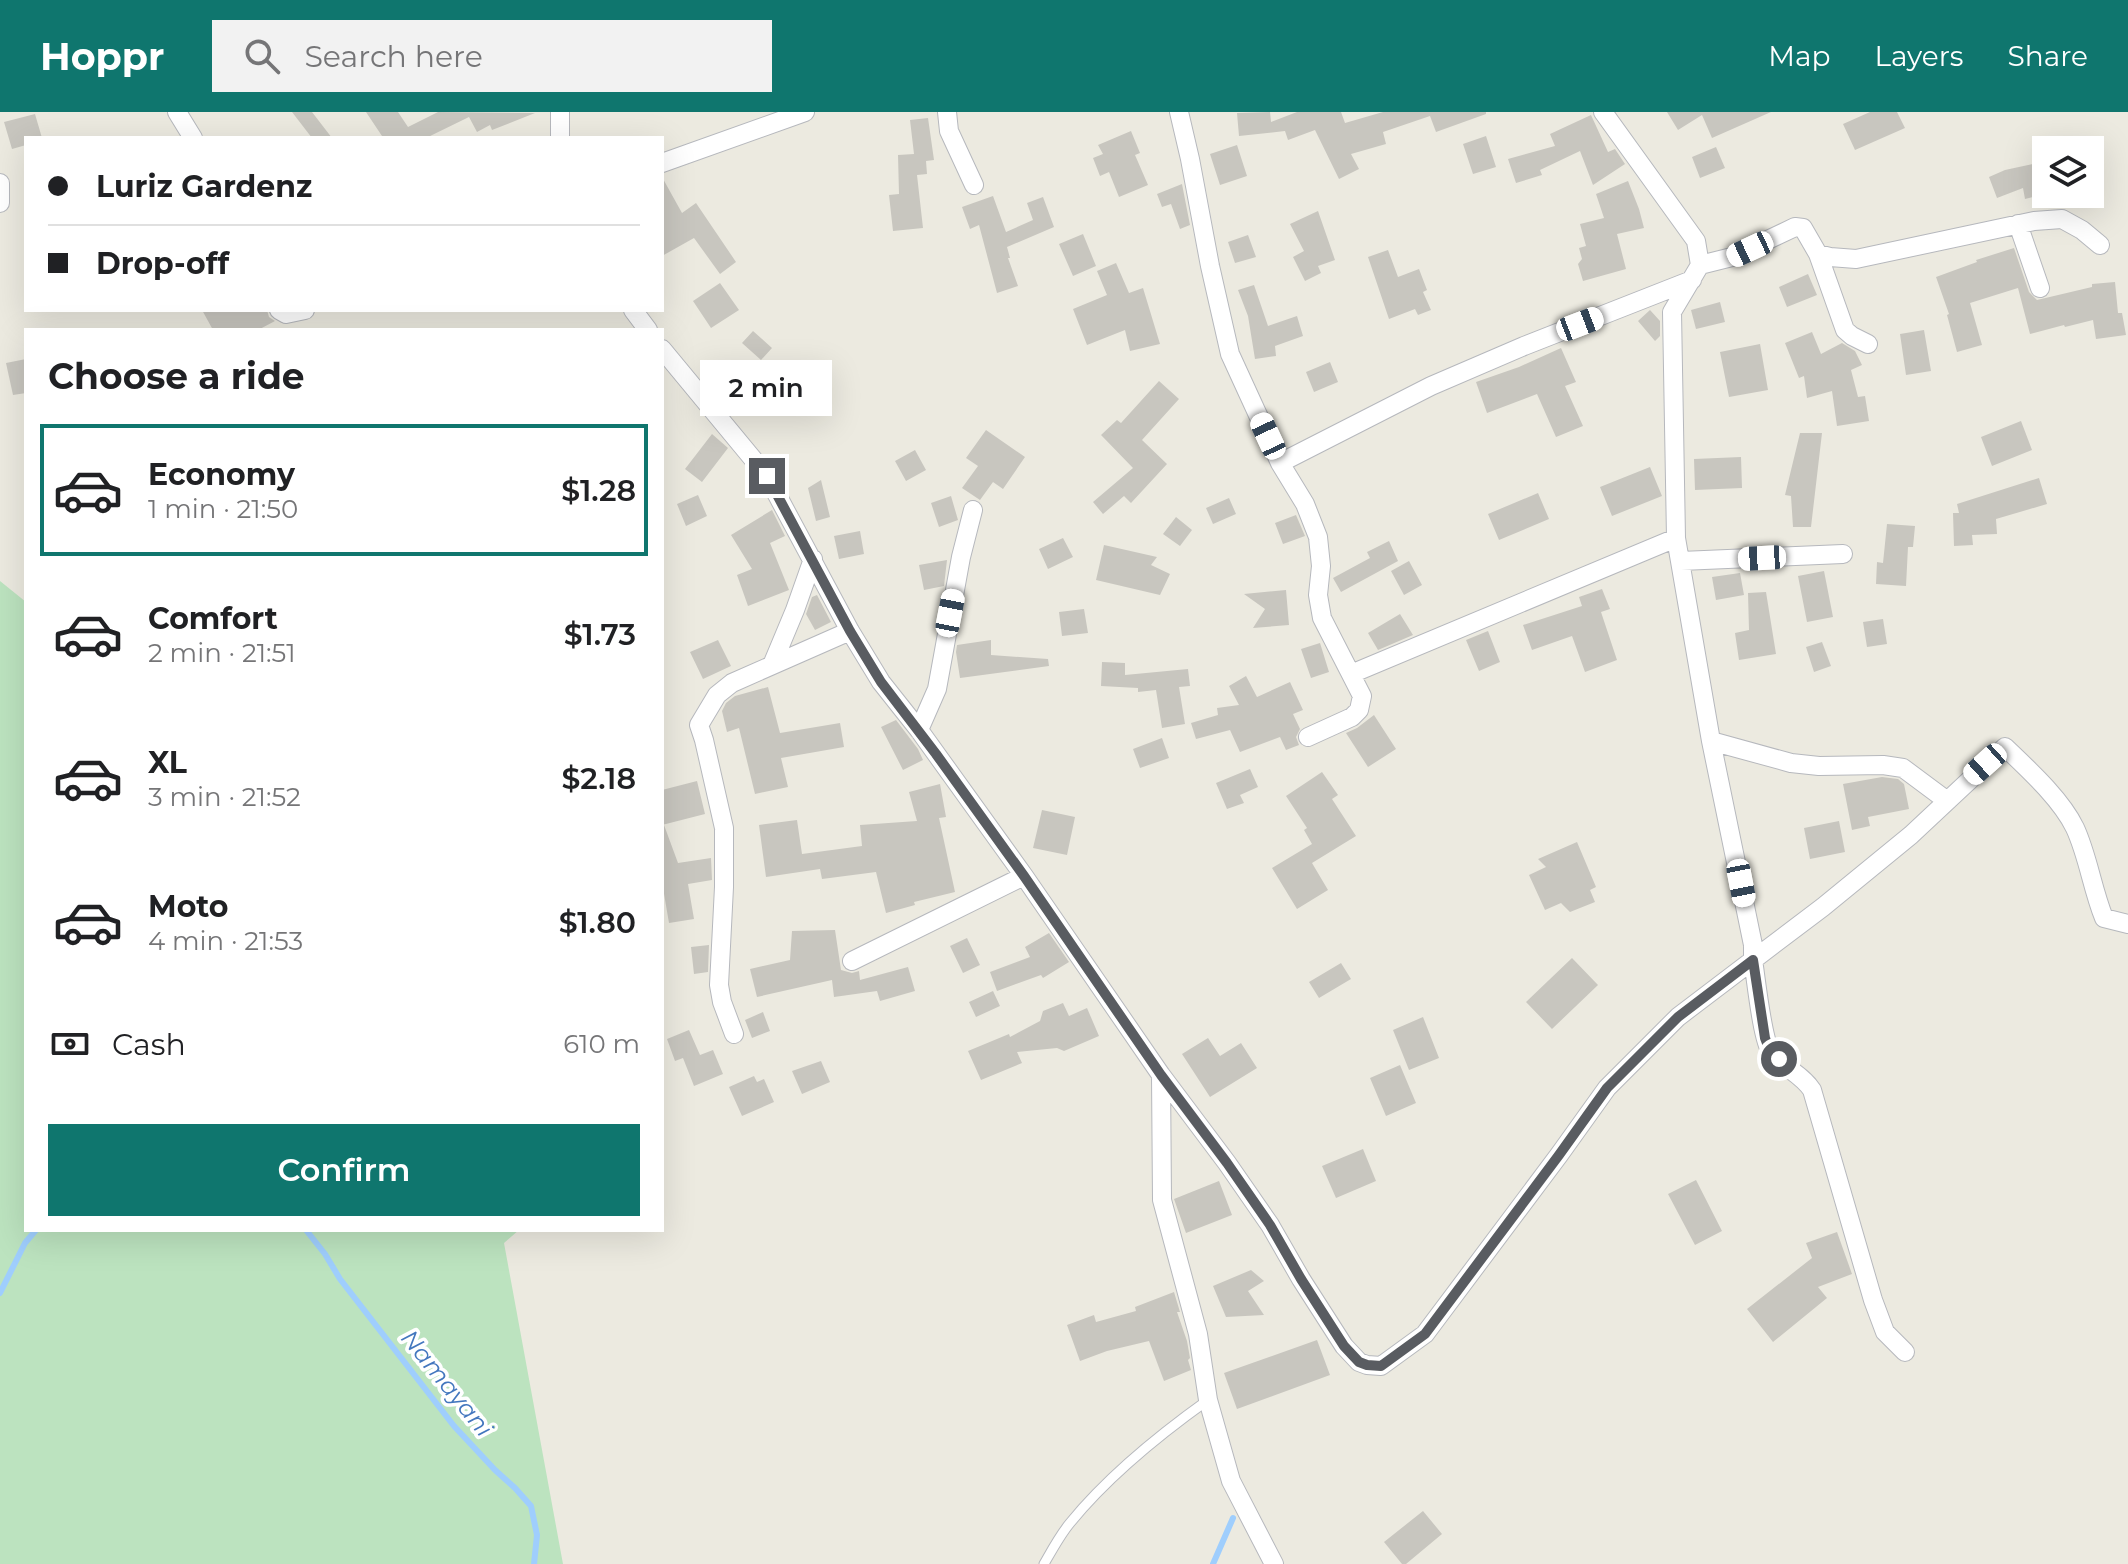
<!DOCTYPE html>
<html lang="en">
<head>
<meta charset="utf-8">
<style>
	:root { --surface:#fff; --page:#f2f2f2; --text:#202124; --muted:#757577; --line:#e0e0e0; --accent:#0f766e }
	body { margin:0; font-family:Montserrat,sans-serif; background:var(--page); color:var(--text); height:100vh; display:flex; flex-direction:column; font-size:30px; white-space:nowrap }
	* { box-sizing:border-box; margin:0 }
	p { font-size:26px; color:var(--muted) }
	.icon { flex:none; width:44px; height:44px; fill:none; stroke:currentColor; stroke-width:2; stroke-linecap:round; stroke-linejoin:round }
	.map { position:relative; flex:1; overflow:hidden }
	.sheet { position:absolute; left:24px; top:216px; width:640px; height:904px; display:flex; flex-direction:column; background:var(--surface); border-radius:0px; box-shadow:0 8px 32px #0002 }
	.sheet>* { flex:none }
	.banner { position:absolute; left:24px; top:24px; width:640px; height:176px; border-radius:0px; box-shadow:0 8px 32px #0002; display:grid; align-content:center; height:176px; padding:0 24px; background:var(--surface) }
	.controls { position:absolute; left:2032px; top:24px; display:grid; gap:16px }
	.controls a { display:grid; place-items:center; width:72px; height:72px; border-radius:0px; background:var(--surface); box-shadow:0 8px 32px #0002; font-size:40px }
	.end { position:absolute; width:36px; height:36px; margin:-18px; border:10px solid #595c61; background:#fff; box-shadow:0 0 0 4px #fff }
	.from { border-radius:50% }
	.bubble { position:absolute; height:56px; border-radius:0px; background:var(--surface); box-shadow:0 8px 32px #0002; font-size:26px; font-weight:600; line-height:56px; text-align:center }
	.car { position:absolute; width:24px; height:48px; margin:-24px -12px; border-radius:10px; box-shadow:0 0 6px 2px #0007; background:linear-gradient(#fff 24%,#345 0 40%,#fff 0 76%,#345 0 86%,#fff 0) }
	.banner b { display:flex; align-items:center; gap:28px; height:76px; font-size:30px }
	.banner b+b { border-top:2px solid var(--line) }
	.banner i { width:20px; height:20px; background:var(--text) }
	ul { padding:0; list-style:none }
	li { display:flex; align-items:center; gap:24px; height:132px; margin:0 16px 12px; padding:0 8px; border:4px solid transparent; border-radius:0px }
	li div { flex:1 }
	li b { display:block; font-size:30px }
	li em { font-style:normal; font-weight:600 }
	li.active { border-color:var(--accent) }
	li>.icon { width:72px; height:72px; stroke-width:1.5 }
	h2 { padding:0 24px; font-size:36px; line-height:96px }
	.pay { display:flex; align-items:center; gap:20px; height:88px; padding:0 24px; font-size:30px }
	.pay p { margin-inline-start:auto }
	.cta { display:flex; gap:16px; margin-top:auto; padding:16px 24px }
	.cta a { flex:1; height:92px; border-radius:0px; background:var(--accent); color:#fff; font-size:32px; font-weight:600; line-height:92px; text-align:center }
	header { display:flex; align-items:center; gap:48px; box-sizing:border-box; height:112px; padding:0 40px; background:var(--accent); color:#fff }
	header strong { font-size:38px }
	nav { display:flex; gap:44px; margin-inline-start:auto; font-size:28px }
	.search { width:560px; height:72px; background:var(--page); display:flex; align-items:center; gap:20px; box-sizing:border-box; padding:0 28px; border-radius:0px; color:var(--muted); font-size:30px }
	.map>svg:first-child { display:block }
</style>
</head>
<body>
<header>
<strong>Hoppr</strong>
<div class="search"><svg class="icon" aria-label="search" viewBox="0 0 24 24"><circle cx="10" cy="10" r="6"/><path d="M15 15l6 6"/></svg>Search here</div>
<nav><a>Map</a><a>Layers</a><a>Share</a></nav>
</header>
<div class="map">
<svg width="2128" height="1452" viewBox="0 0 2128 1452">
	<rect width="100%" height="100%" fill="#eceae0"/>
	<!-- green -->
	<path fill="#bce3bf" d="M0 469 26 490V1118H519L504 1131 563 1452H0Z"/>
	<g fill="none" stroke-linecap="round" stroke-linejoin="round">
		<!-- stream -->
		<path stroke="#9fcefd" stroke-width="6" d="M306 1118 325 1142 340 1167 454 1314 495 1358 515 1376 531 1394 537 1423 534 1452
			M0 1181 25 1131 36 1118
			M1213 1452 1233 1406"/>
	</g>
	<!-- building -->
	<path fill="#c8c6bf" d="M292 0H312L332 26H312Z
		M366 0H398L408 15 438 0 535 1 492 18 490 13 477 20 469 5 426 26H378L382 24Z
		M1270 0 1271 10 1297 0H1341L1345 11 1383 0H1486V2L1436 20 1430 4 1383 20 1386 32 1351 42 1359 57 1339 67 1315 18 1288 28 1285 19 1239 24 1237 1Z
		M1667 0H1771L1712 26 1702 3 1678 18Z
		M1870 0H1897L1905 16 1855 38 1843 12Z
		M35 2 42 26H26V33L12 37 4 10Z
		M1591 3 1608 40 1615 37 1625 52 1593 73 1580 39 1540 58 1542 63 1516 71 1508 47 1555 34 1550 22Z
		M928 6 934 48 926 49 927 62 917 63 923 116 893 119 889 83 899 82 898 43 914 42 910 8Z
		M1131 19 1140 41 1135 43 1148 73 1119 85 1109 60 1100 64 1093 46 1103 42 1098 33Z
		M1486 24 1496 55 1473 62 1463 32Z
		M1237 33 1247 64 1220 73 1210 42Z
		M1716 35 1725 56 1700 66 1692 45Z
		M2046 49V82L2025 87 2023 76 1997 86 1989 65 2005 58Z
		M662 65 682 101 696 91 736 150 720 162 694 126 662 144Z
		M1628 69 1639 97 1644 116 1617 122 1626 157 1583 169 1578 152 1582 147 1579 136 1586 134 1580 112 1604 106 1596 82Z
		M1182 72 1190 113 1180 117 1171 92 1162 95 1157 82Z
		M993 84 1006 120 1033 108 1027 91 1043 85 1054 115 1007 135 1010 146H1008L1018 174 997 181 979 113 970 117 962 95Z
		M1318 99 1335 148 1318 154 1321 161 1305 169 1293 145 1304 139 1290 112Z
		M1083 122 1096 154 1073 164 1059 132Z
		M1248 123 1256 145 1235 151 1228 130Z
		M2014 136 2029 180 2037 188 2092 175V172L2115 170 2118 201H2122L2126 223 2096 227 2093 208 2065 215 2064 213 2030 222 2018 176 1970 191 1982 233 1957 240 1947 203 1949 202 1936 165 1977 150 1976 148Z
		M1388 138 1398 165 1419 157 1427 178 1423 180 1431 198 1418 203 1415 197 1389 207 1368 145Z
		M1116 151 1129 181 1143 176 1160 232 1130 239 1125 218 1087 233 1073 197 1107 183 1097 159Z
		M1808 162 1817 183 1787 195 1779 175Z
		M720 171 739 198 711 216 693 189Z
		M1254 173 1268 214 1297 204 1303 224 1275 234 1276 244 1255 247 1248 204 1238 178Z
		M1720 190 1725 210 1696 217 1691 198Z
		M202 198H267L269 205 275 209 258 218H213Z
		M1650 198 1660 209V224L1655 229 1638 209Z
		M1924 218 1931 259 1906 263 1900 222Z
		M753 219 772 236 761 248 742 231Z
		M1812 220 1821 242 1842 231 1855 239 1862 253 1851 258 1858 285 1865 284 1869 309 1837 314 1832 279 1807 286 1804 264 1799 266 1785 231Z
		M1760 232 1768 278 1729 285 1720 240Z
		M1561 236 1576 270 1565 274 1583 314 1556 325 1537 282 1487 301 1476 270 1519 255Z
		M26 247V281L13 283 6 251Z
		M1330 250 1338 270 1314 280 1306 260Z
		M1159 269 1179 287 1142 328 1167 352 1131 391 1124 384 1103 402 1093 390 1133 356 1101 323 1117 308 1121 311Z
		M2021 309 2032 338 1992 354 1981 325Z
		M986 318 1025 345 1003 377 993 370 980 388 962 376 978 354 966 346Z
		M1800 321H1822L1811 415H1793L1791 384 1785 383Z
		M712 322 728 336 702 370 685 357Z
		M915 338 926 358 906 369 895 349Z
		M1741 345 1742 376 1695 378 1694 347Z
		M1650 355 1662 384 1612 404 1600 375Z
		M2039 366 2047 392 1996 407 1997 422 1972 423 1973 433 1954 434 1953 401H1959L1957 392Z
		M821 368 830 405 816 409 808 376Z
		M1538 381 1549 407 1499 428 1488 402Z
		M698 383 707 404 686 414 677 392Z
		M951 384 958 408 939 415 931 391Z
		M1229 386 1236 402 1213 412 1206 396Z
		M772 398 785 424 770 431 789 478 748 494 737 463 752 457 731 423Z
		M1296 403 1305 424 1283 432 1275 411Z
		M1176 405 1192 418 1180 434 1163 422Z
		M1887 412 1915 414 1913 435H1908L1906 474 1876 472 1877 450 1883 451Z
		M860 419 864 442 839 447 834 424Z
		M1063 426 1073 445 1048 457 1039 437Z
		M1389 429 1398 449 1341 480 1333 466 1370 446 1367 440Z
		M1104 433 1157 445 1151 453 1170 462 1160 483 1096 468Z
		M947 448 944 474 924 478 919 453Z
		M1409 449 1422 473 1404 483 1391 459Z
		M1824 459 1833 505 1807 510 1798 464Z
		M1740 461 1744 483 1716 488 1712 465Z
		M1602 477 1610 497 1601 500 1617 548 1585 560 1572 524 1532 538 1523 513 1582 494 1579 485Z
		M1286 478 1289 513 1253 516 1265 497 1244 482Z
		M1766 480 1776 542 1739 548 1735 521 1749 518 1748 481Z
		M817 483 831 510 815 518 806 502 812 485Z
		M1084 497 1088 521 1062 524 1059 500Z
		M1400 502 1413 523 1378 538 1368 521Z
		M1883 507 1887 532 1867 535 1863 510Z
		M1488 519 1500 550 1479 559 1466 528Z
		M718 528 731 554 703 567 690 540Z
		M991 528V543L1048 547 1049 554 960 566 956 540 957 533Z
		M1822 530 1831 554 1814 560 1806 535Z
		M1320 531 1329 560 1311 566 1301 537Z
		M1102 550 1125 551V563L1188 557 1190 574 1179 575 1185 612 1162 616 1156 578 1138 580V576L1101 574Z
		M1246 564 1257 585 1290 570 1303 598 1293 602 1300 617 1296 625 1299 633 1286 638 1280 625 1240 640 1230 618 1196 627 1191 611 1218 603 1217 596 1239 593 1229 574Z
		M768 575 780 621 840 611 844 635 781 646 788 675 755 682 739 616 727 620 722 599 726 591 735 584Z
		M1374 603 1396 637 1368 655 1346 621 1357 616Z
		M896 608 918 637 923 648 903 658 881 615Z
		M1162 626 1169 646 1140 656 1133 637Z
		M1250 657 1258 675 1240 683 1244 691 1227 697 1216 671Z
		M1322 660 1338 683 1332 687 1356 724 1312 751 1328 778 1297 797 1272 756 1312 732 1304 718 1307 716 1286 684Z
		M1882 665 1898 667 1904 672 1909 697 1868 705 1870 714 1852 718 1843 672Z
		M697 669 705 702 662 713V678Z
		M940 672 946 705 939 706 955 780 914 790 915 793 886 801 876 760 822 767 820 757 766 765 759 713 797 708 802 742 862 734 860 713 917 709 909 680Z
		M1042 698 1075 705 1067 743 1033 736Z
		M1839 709 1845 740 1810 747 1804 716Z
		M664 713 678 751 711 746 712 768 688 772 694 807 669 811 662 770V714Z
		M1577 730 1596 775 1590 778 1595 790 1570 800 1561 791 1545 798 1529 763 1546 755 1538 747Z
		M835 818 841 858 852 861 859 859 860 868 908 855 915 879 880 889 877 879 834 885 832 868 757 885 750 857 790 848 792 819Z
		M1049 821 1069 850 1043 866 1041 863 997 879 990 860 1030 845 1025 835Z
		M967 826 980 853 963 861 950 834Z
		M709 833 708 860 694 862 691 835Z
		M1572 846 1598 873 1552 917 1526 890Z
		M1341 851 1351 867 1319 886 1309 870Z
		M993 879 1000 894 976 905 969 890Z
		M1063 891 1069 904 1087 896 1099 924 1064 939 1057 936 1017 940 1022 951 981 968 968 939 1009 922 1010 925 1040 909 1043 899Z
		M763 900 770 919 752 926 745 908Z
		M1423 905 1439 946 1409 958 1393 918Z
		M689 918 700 943 713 938 723 962 694 974 683 946 675 949 667 927Z
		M1208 926 1220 944 1241 931 1257 956 1210 985 1182 942Z
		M821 949 830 970 802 982 792 959Z
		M1400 953 1416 991 1386 1004 1370 966Z
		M754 964 757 970 764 967 774 990 742 1004 729 975Z
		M1363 1037 1376 1069 1336 1086 1322 1054Z
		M1696 1068 1722 1119 1695 1133 1668 1082Z
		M1219 1069 1232 1103 1186 1121 1174 1087Z
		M1837 1120 1852 1162 1818 1175 1827 1186 1773 1230 1747 1197 1812 1146 1806 1131Z
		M1251 1158 1264 1169 1248 1179 1264 1203 1226 1205 1213 1174Z
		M1174 1180 1180 1200H1177L1187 1229 1190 1246 1188 1248 1191 1258 1164 1269 1149 1229 1107 1239 1080 1249 1067 1213 1094 1203 1096 1210 1136 1199 1135 1195Z
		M1317 1228 1330 1263 1237 1297 1224 1261Z
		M1423 1399 1442 1422 1406 1452H1402L1384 1430Z"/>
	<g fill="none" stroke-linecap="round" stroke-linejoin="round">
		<!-- lane casing -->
		<g stroke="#b6b8bd" stroke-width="11">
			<path id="lane" d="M1044 1452C1052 1438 1060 1423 1070 1411 1109 1363 1159 1323 1208 1288"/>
		</g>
		<!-- street casing -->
		<g stroke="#b6b8bd" stroke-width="20">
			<path id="street" d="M177 0 193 26
				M947 0 949 19 974 73
				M1179 0 1190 47 1210 154 1230 242 1280 351 1305 392 1318 425 1321 454 1318 483 1322 506 1362 584 1359 598 1352 605 1308 625
				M560 26V0
				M662 51 805 0
				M0 71V91
				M2018 112 2040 176
				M1818 142 1845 218 1852 224 1868 232
				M1700 153 1732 145 1795 115 1803 116 1818 142 1830 145 1856 147 2034 109 2062 107 2082 118 2100 133
				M279 198 286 202 305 198
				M633 198 648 218
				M662 237 767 364 850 519 881 570 919 618 1024 764 1161 963 1227 1051 1270 1113 1301 1167 1344 1234 1359 1250 1367 1253 1381 1254 1425 1222 1559 1043 1607 976 1678 905 1753 848V833L1711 629 1676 426 1672 200 1700 153 1696 129 1603 0
				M1280 351 1431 274 1524 234 1692 168
				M1681 449 1843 442
				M772 553 795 498 813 447
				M1351 562 1676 426
				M919 618 937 577 961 445 973 398
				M1711 629 1791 651 1819 654 1883 653 1903 656 1946 688
				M852 849 1024 764
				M734 922 722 890 719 873 724 775V716L704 628 699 613 717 583 732 571 850 519
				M1161 963 1162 1088 1198 1222 1208 1288 1231 1369 1274 1452
				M1905 1240 1885 1220 1873 1188 1812 978C1802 962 1782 955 1771 940 1762 927 1756 866 1753 848L1823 795 1911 723 2005 635C2028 657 2061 687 2075 716 2088 744 2092 776 2104 806L2128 812"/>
		</g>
		<!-- lane -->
		<use href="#lane" stroke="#fff" stroke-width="9"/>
		<!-- street -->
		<use href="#street" stroke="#fff" stroke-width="18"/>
	</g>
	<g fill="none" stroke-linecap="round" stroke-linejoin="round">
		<!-- route -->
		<path stroke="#595c61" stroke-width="10" d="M767 364 850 519 881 570 936 642 1024 764 1161 963 1227 1051 1270 1113 1301 1167 1344 1234 1359 1250 1367 1253 1381 1254 1425 1222 1559 1043 1607 976 1678 905 1753 848 1765 926 1770 939 1779 947"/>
	</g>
	<g text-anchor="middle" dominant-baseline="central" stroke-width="7" stroke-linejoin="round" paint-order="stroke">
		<!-- water labels -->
		<g font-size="24" font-style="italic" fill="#4377be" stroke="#fff">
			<text transform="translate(447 1271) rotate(51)">Namayani</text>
		</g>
	</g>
</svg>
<div class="controls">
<a><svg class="icon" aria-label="layers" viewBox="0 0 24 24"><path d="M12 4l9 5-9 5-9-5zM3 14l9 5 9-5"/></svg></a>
</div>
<i class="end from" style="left:1779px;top:947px"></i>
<i class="end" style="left:767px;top:364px"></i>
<div class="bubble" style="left:700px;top:248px;width:132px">2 min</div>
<i class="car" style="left:1750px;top:137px;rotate:245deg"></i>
<i class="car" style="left:1580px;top:212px;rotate:69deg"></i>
<i class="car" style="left:1268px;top:324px;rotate:335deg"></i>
<i class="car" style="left:1762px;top:446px;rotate:267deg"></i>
<i class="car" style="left:950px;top:501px;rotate:11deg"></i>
<i class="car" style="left:1985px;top:652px;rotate:228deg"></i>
<i class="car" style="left:1741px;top:771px;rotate:169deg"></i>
<div class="banner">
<b><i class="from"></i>Luriz Gardenz</b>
<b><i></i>Drop-off</b>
</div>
<section class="sheet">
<h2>Choose a ride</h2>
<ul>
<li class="active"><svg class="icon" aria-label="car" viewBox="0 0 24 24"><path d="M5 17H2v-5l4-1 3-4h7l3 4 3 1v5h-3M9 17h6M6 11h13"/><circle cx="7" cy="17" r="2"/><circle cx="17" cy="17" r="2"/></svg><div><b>Economy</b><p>1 min · 21:50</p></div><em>$1.28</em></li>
<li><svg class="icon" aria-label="car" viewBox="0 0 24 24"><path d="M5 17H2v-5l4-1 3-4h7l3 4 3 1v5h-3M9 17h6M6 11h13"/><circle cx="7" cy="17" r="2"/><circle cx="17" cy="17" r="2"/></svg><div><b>Comfort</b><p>2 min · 21:51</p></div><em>$1.73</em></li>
<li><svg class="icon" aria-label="car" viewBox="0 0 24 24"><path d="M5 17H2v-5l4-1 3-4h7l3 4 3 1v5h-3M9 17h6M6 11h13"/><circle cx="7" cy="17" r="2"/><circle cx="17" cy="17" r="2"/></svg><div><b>XL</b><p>3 min · 21:52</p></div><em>$2.18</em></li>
<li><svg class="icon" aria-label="car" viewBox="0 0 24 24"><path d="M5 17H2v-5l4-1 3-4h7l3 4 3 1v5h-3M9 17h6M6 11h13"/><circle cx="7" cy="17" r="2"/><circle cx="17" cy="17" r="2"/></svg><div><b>Moto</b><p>4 min · 21:53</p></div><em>$1.80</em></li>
</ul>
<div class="pay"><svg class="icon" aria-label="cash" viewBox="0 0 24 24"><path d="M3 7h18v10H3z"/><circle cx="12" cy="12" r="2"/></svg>Cash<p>610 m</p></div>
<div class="cta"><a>Confirm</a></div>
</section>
</div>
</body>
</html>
